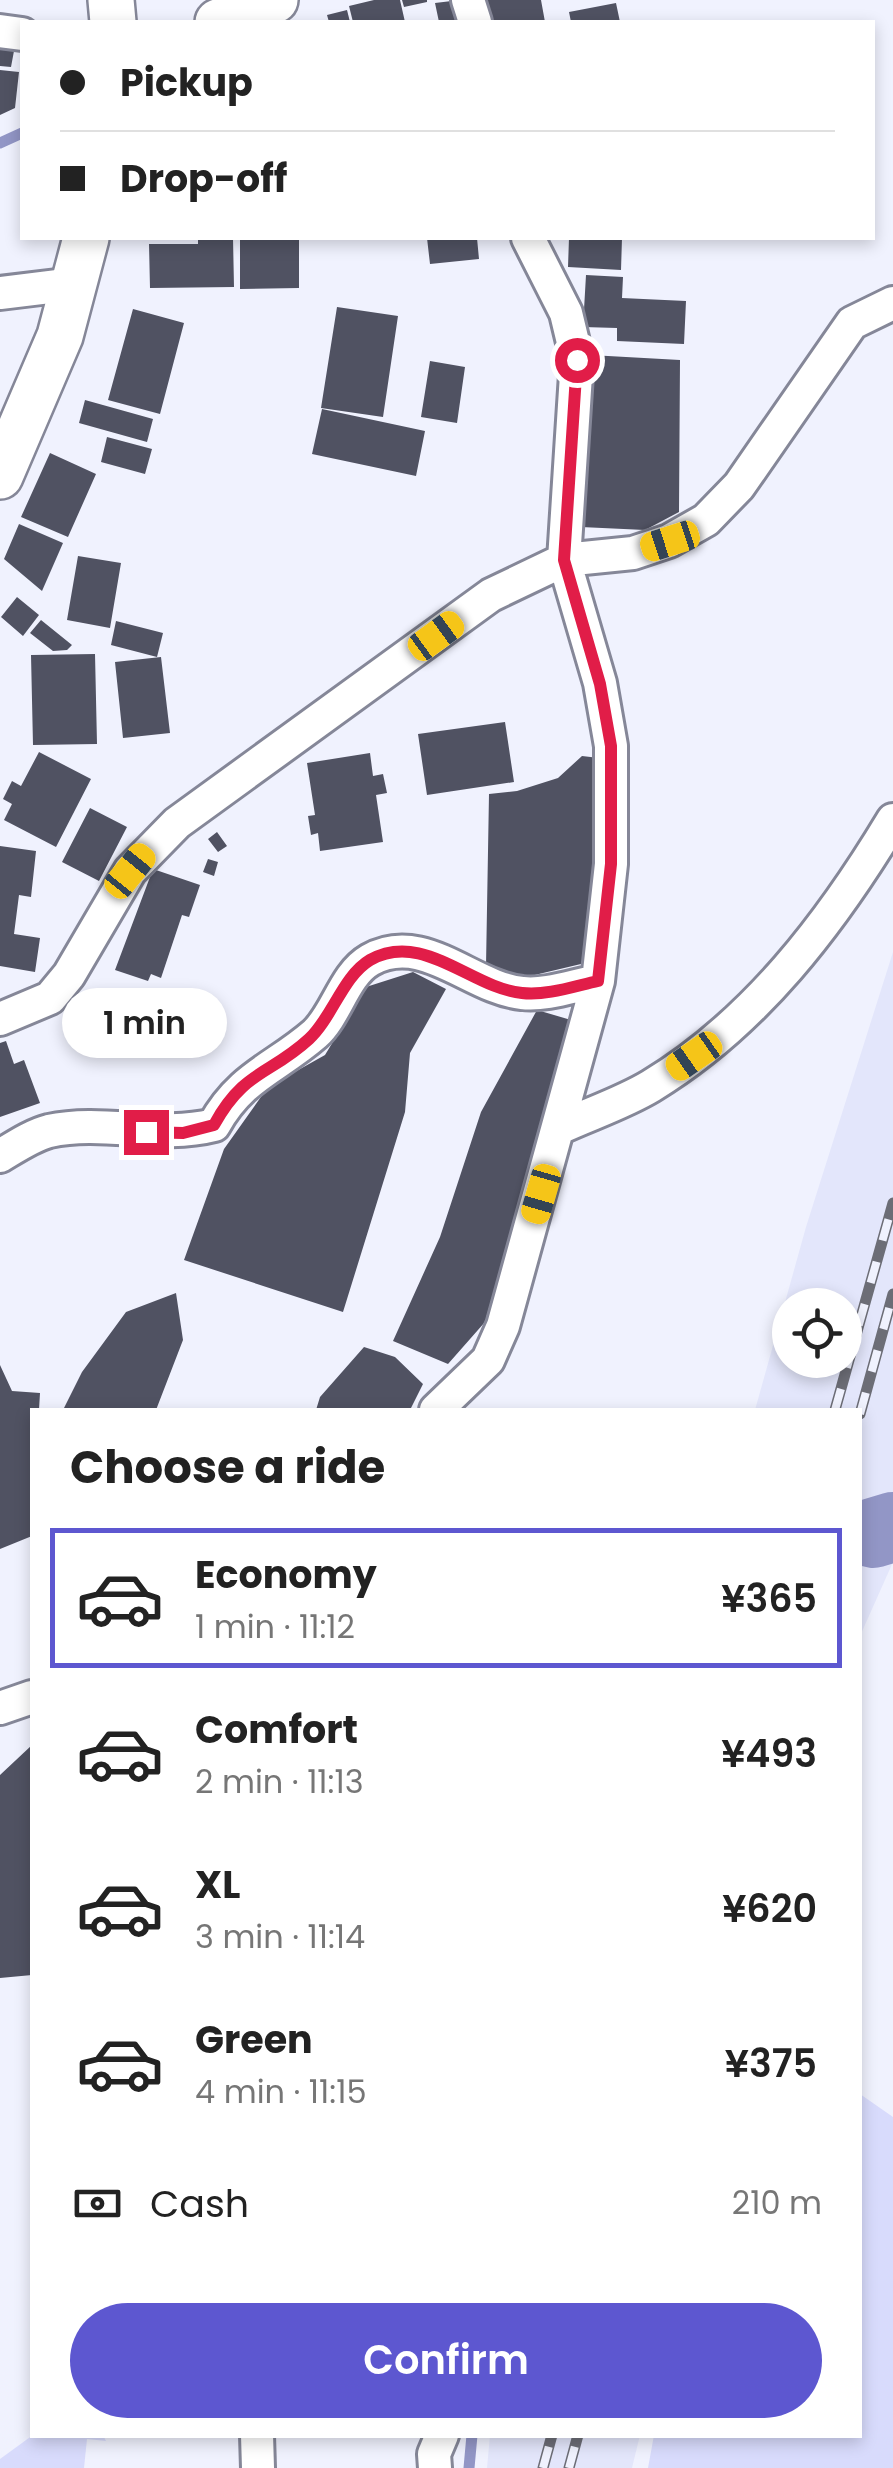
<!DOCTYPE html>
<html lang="en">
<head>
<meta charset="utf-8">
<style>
	:root { --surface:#fff; --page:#f6f6f6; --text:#222; --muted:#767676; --line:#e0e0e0; --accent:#5d57d0 }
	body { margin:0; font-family:Poppins,sans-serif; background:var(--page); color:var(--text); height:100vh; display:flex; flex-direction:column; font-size:38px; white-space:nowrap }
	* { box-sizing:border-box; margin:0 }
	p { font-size:32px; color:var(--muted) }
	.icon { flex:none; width:55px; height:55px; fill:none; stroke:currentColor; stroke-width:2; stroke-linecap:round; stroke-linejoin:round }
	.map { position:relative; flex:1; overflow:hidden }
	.panel { position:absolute; left:30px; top:1408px; width:832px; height:1030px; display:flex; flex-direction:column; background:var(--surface); border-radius:0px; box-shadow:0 5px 15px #0003 }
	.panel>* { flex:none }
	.hud { position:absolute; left:20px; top:20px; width:855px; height:220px; border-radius:0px; box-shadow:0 5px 15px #0003; display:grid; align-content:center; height:220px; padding:0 40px; background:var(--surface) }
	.controls { position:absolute; left:772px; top:1288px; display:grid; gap:20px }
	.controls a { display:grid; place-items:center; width:90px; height:90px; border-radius:50%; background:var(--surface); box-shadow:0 5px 15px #0003; font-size:50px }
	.end { position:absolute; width:45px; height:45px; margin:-22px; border:12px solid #e11d48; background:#fff; box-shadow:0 0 0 5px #fff }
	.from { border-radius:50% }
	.bubble { position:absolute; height:70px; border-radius:35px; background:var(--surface); box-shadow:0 5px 15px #0003; font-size:32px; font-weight:600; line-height:70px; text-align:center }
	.car { position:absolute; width:30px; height:60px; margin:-30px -15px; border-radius:12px; box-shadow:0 0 8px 2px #0007; background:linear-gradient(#f5c518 24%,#345 0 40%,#f5c518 0 76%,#345 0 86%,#f5c518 0) }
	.hud b { display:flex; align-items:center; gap:35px; height:95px; font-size:38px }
	.hud b+b { border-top:2px solid var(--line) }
	.hud i { width:25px; height:25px; background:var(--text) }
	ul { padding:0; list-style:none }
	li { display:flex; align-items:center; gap:30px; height:140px; margin:0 20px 15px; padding:0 20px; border:5px solid transparent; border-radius:0px }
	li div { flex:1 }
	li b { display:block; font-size:38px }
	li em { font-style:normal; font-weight:600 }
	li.current { border-color:var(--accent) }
	li>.icon { width:90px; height:90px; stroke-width:1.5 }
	h2 { padding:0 40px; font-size:45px; line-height:120px }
	.pay { display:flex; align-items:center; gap:25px; height:110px; padding:0 40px; font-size:38px }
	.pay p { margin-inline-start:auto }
	.button { display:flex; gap:20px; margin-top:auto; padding:20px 40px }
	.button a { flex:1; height:115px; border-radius:60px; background:var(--accent); color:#fff; font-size:40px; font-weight:600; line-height:115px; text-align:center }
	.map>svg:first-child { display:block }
</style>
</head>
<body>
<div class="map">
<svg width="893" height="2468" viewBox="0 0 893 2468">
	<rect width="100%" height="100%" fill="#f0f2fe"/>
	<!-- built -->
	<path fill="#e3e6fb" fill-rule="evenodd" d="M893 952V1512L881 1516 870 1559 893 1562 860 1636V1410H755L806 1227ZM790 1305H845V1360H790Z
		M490 2435H640L632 2468H487Z"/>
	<!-- green -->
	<path fill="#d8dbfc" d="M860 2094 893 2117V2468H648L654 2435H860Z
		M33 2435H103L106 2441 87 2439 84 2468H0V2459Z"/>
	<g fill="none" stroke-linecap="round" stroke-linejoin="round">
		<!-- stream -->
		<path stroke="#9296c6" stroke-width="11" d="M0 143 22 133
			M469 2468 472 2435"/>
		<!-- river -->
		<path stroke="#9296c6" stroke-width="70" d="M873 1533 893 1527"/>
	</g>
	<!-- building -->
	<path fill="#505262" d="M374 0H400L405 22H353L349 6Z
		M402 0H427V2L404 7Z
		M460 0 465 22H439L435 3Z
		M483 0H541L545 22H486Z
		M616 3 620 22H571L569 12Z
		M347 10 350 22H329L327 15Z
		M0 49 14 51 11 67 0 66Z
		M0 70 19 72 15 108 0 115Z
		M198 238H233L234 287 150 288 149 244H198Z
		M240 238H299V288L240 289Z
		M427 238H477L479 259 430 264Z
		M569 238H622L621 270 568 267Z
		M586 275 623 277 622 298 686 301 684 344 617 341V328L583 327Z
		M337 307 398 316 383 417 321 408Z
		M133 309 184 323 160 414 108 400Z
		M590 355 680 360 679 512 645 530 581 527Z
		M430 361 465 367 457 423 421 417Z
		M85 400 153 419 147 442 79 423Z
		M322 409 425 431 416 476 312 454Z
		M107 437 152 449 145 474 101 462Z
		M50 453 96 474 68 537 21 517Z
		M19 524 63 543 42 591 4 559Z
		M78 556 121 563 110 628 67 620Z
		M17 597 39 615 23 636 1 617Z
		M41 620 72 645 67 650 53 651 30 633Z
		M116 621 163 633 157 657 111 645Z
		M95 654 97 744 33 745 31 655Z
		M161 657 170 733 123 738 115 662Z
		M505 722 514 782 427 795 418 734Z
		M39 752 91 779 56 847 4 820 12 804 3 799 12 781 21 786Z
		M370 753 373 776 383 774 387 793 376 795 383 842 320 851 318 833 311 835 308 816 315 815 307 763Z
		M582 756 599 758 600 850 588 944 581 964 522 978 486 966 489 794 517 791 558 778Z
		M90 808 127 827 99 881 62 862Z
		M217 832 227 846 218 852 208 839Z
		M0 846 36 851 31 897 19 895 14 934 40 938 35 972 0 966Z
		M208 859 218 862 214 876 203 872Z
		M153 869 200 885 189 917 182 915 161 978 151 974 148 981 115 970Z
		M413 972 446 989 410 1053 405 1112 343 1312 184 1260 224 1149 268 1087 325 1055 366 987Z
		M537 1010 571 1020 485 1322 448 1364 393 1341 440 1237 481 1112Z
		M6 1041 14 1064 24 1060 40 1103 0 1117V1043Z
		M176 1293 183 1340 156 1410H63L82 1372 126 1312Z
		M364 1347 395 1357 423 1384 410 1410H316L320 1397Z
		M0 1365 12 1391 40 1393 39 1410H32V1536L0 1549Z
		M32 1745V1975L0 1978V1775Z"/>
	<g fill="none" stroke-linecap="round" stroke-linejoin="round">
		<!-- street casing -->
		<g stroke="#858798" stroke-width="38">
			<path id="street" d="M468 0 475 22
				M0 31 22 34
				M0 293 74 284
				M0 1019 50 998 69 975 130 871 177 823 491 595 564 560 633 553 669 541 706 520 739 486 852 323 893 303
				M559 1128C589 1114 623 1103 651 1086 755 1023 831 923 893 820
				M0 1156C15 1147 33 1135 49 1131 104 1119 159 1139 214 1125 241 1076 276 1068 315 1034 337 1014 344 975 370 960 423 930 471 988 522 993 546 996 575 985 598 981
				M436 1410 488 1360 503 1326 598 981 611 864V746L600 683 564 560 577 359 566 313 528 238
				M0 1708 32 1697
				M257 2435 258 2468
				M435 2468 434 2454 442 2435"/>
		</g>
		<!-- secondary casing -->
		<g stroke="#858798" stroke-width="50">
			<path id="secondary" d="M111 0 113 22
				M218 22 275 0
				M0 476 60 336 86 238"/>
		</g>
		<!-- street -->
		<use href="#street" stroke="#fff" stroke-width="32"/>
		<!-- secondary -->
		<use href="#secondary" stroke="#fff" stroke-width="45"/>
		<!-- rail casing -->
		<g stroke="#6c6d76" stroke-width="11">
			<path id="rail" d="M835 1410 893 1203
				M860 1414 893 1294
				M543 2468 552 2435
				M569 2468 578 2435"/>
		</g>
		<!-- rail -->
		<use href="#rail" stroke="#f0f2fe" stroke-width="8" stroke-dasharray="22" stroke-linecap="butt"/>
	</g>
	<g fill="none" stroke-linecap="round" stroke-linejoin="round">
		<!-- route -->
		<path stroke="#e11d48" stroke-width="12" d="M146 1132 183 1133 214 1125C244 1070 270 1075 309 1039 332 1018 343 976 370 960 423 930 471 988 522 993 546 996 575 986 598 981L611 864V746L600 684 564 560 577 360"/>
	</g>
</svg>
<div class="controls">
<a><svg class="icon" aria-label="locate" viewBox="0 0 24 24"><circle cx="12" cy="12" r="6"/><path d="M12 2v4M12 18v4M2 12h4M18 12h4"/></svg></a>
</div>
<i class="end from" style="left:577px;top:360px"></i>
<i class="end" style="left:146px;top:1132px"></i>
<div class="bubble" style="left:62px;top:988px;width:165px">1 min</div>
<i class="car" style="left:670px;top:541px;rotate:252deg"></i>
<i class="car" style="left:436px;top:636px;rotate:54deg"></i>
<i class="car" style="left:130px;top:871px;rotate:39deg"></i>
<i class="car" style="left:694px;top:1056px;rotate:235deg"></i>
<i class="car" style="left:541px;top:1194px;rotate:196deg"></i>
<div class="hud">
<b><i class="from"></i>Pickup</b>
<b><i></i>Drop-off</b>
</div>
<section class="panel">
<h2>Choose a ride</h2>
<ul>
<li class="current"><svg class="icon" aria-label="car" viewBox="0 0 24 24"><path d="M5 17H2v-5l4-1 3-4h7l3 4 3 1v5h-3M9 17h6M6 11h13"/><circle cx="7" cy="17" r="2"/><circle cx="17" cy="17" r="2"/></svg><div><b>Economy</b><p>1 min · 11:12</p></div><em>¥365</em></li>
<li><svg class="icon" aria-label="car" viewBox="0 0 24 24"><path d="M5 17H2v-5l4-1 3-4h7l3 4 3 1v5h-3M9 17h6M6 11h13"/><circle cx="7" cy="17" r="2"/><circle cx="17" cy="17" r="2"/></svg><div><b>Comfort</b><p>2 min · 11:13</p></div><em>¥493</em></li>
<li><svg class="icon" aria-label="car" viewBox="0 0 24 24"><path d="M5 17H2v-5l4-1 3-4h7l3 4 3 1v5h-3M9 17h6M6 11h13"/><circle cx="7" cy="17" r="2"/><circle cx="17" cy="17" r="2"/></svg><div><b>XL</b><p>3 min · 11:14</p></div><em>¥620</em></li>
<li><svg class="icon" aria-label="car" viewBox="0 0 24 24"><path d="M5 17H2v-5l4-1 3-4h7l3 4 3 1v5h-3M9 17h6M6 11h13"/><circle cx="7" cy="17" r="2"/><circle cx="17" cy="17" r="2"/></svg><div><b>Green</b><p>4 min · 11:15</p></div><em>¥375</em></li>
</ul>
<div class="pay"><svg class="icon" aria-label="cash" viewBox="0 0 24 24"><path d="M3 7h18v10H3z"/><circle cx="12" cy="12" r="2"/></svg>Cash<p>210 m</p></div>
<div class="button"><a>Confirm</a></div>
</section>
</div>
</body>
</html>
